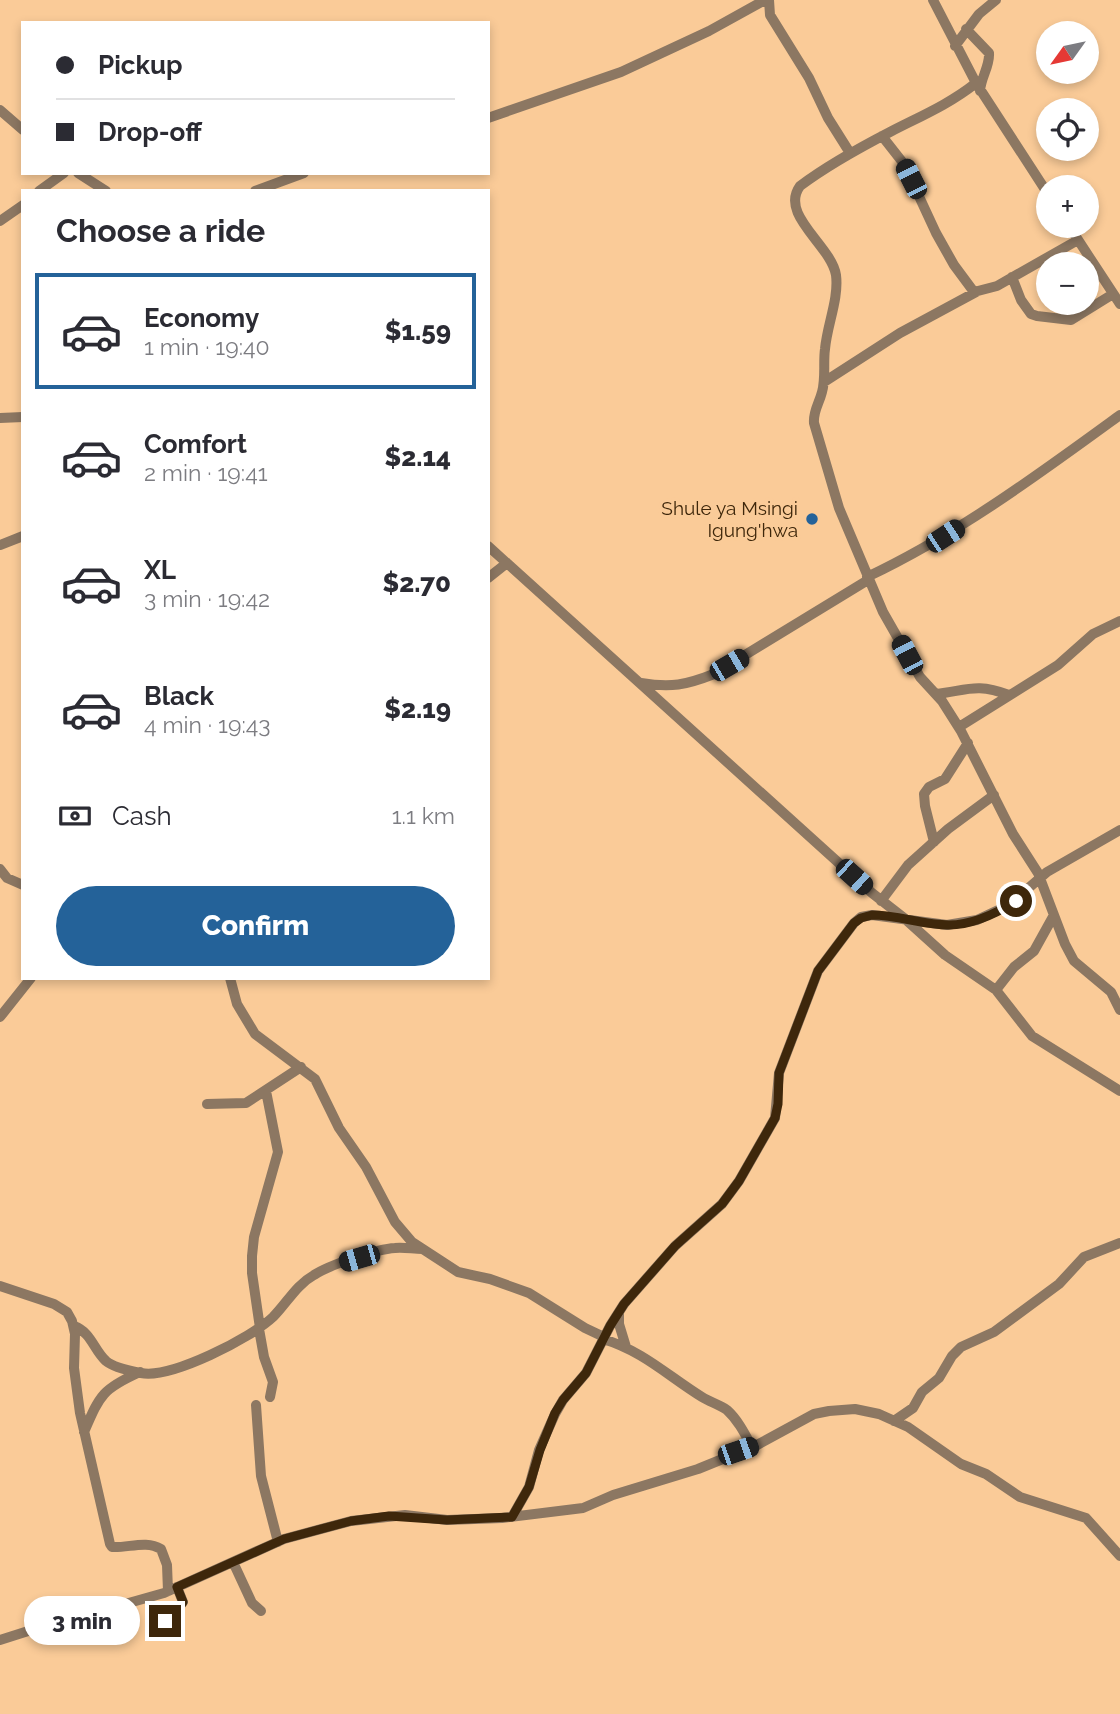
<!DOCTYPE html>
<html lang="en">
<head>
<meta charset="utf-8">
<style>
	:root { --surface:#fff; --page:#f7f7f7; --text:#2b2b33; --muted:#7c7c81; --line:#e1e1e2; --accent:#246299 }
	body { margin:0; font-family:Raleway,sans-serif; background:var(--page); color:var(--text); height:100vh; display:flex; flex-direction:column; font-size:26px; white-space:nowrap }
	* { box-sizing:border-box; margin:0 }
	p { font-size:23px; color:var(--muted) }
	.icon { flex:none; width:38px; height:38px; fill:none; stroke:currentColor; stroke-width:2; stroke-linecap:round; stroke-linejoin:round }
	.map { position:relative; flex:1; overflow:hidden }
	.sheet { position:absolute; left:21px; top:189px; width:469px; height:791px; display:flex; flex-direction:column; background:var(--surface); border-radius:0px; box-shadow:0 4px 10px #0003 }
	.sheet>* { flex:none }
	.top-card { position:absolute; left:21px; top:21px; width:469px; height:154px; border-radius:0px; box-shadow:0 4px 10px #0003; display:grid; align-content:center; height:154px; padding:0 35px; background:var(--surface) }
	.needle { width:46px; rotate:237deg }
	.tools { position:absolute; left:1036px; top:21px; display:grid; gap:14px }
	.tools a { display:grid; place-items:center; width:63px; height:63px; border-radius:50%; background:var(--surface); box-shadow:0 4px 10px #0003; font-size:35px }
	.end { position:absolute; width:32px; height:32px; margin:-16px; border:9px solid #3e270b; background:#fff; box-shadow:0 0 0 4px #fff }
	.from { border-radius:50% }
	.bubble { position:absolute; height:49px; border-radius:24px; background:var(--surface); box-shadow:0 4px 10px #0003; font-size:23px; font-weight:800; line-height:49px; text-align:center }
	.car { position:absolute; width:21px; height:42px; margin:-21px -10px; border-radius:9px; box-shadow:0 0 5px 2px #0007; background:linear-gradient(#222 24%,#8ab4d8 0 40%,#222 0 76%,#8ab4d8 0 86%,#222 0) }
	.top-card b { display:flex; align-items:center; gap:24px; height:66px; font-size:26px }
	.top-card b+b { border-top:2px solid var(--line) }
	.top-card i { width:18px; height:18px; background:var(--text) }
	ul { padding:0; list-style:none }
	li { display:flex; align-items:center; gap:21px; height:116px; margin:0 14px 10px; padding:0 21px; border:4px solid transparent; border-radius:0px }
	li div { flex:1 }
	li b { display:block; font-size:26px }
	li em { font-style:normal; font-weight:800 }
	li.current { border-color:var(--accent) }
	li>.icon { width:63px; height:63px; stroke-width:1.5 }
	h2 { padding:0 35px; font-size:32px; line-height:84px }
	.pay { display:flex; align-items:center; gap:18px; height:77px; padding:0 35px; font-size:26px }
	.pay p { margin-inline-start:auto }
	.button { display:flex; gap:14px; margin-top:auto; padding:14px 35px }
	.button a { flex:1; height:80px; border-radius:42px; background:var(--accent); color:#fff; font-size:28px; font-weight:800; line-height:80px; text-align:center }
	.map>svg:first-child { display:block }
</style>
</head>
<body>
<div class="map">
<svg width="1120" height="1714" viewBox="0 0 1120 1714">
	<rect width="100%" height="100%" fill="#facb98"/>
	<g fill="none" stroke-linecap="round" stroke-linejoin="round">
		<!-- minor -->
		<path stroke="#8c7762" stroke-width="10" d="M769 0 770 15 809 78 828 118 850 153
			M933 0 976 83 1048 194
			M966 29 989 53C990 66 981 77 980 91
			M955 46 979 14 996 0
			M976 83C948 105 921 116 890 132 859 148 828 165 800 186 779 215 831 245 836 275 839 299 827 325 825 349 823 363 826 378 822 392 819 404 813 411 814 423L839 508 883 612 920 677 942 701 961 731 1013 834 1038 873 1065 944 1074 961 1111 992 1120 1010
			M0 110 23 130
			M488 118 621 72 709 31 765 0
			M882 136 904 164 936 233 954 265 974 292 997 286 1078 240
			M78 173 106 191
			M39 191 64 173
			M255 191 304 173
			M0 221 23 205
			M1069 226 1120 304
			M1012 277 1021 300 1031 314 1037 316 1071 320 1113 294
			M824 382 900 333 976 292
			M0 418 23 417
			M0 545 23 536
			M488 546 872 893 904 918 945 955 996 990 1032 1036 1120 1091
			M867 577C958 534 1039 474 1120 415
			M488 578 507 563
			M641 683C671 688 686 685 714 674L868 580
			M936 694C969 690 976 683 1009 695
			M959 727 1058 665 1093 634 1120 621
			M934 842 925 806 924 794 929 787 945 779 968 743
			M0 869 7 878 23 885
			M881 901 908 865 948 829 994 795
			M230 978 237 1004 255 1034 315 1079 339 1128 366 1167 395 1222 412 1242 458 1272 490 1279 529 1293 585 1328 604 1337
			M996 990 1014 967 1034 951 1054 915
			M0 1017 31 978
			M207 1104 246 1103 301 1067
			M0 1286 54 1304 67 1312 72 1321 75 1334 74 1368 80 1413 110 1544 112 1547C129 1548 146 1540 161 1549L167 1565 168 1591
			M619 1313V1324L626 1347
			M74 1326C92 1333 93 1349 106 1361 114 1368 131 1371 141 1373 171 1379 251 1338 273 1317 287 1303 296 1285 314 1275 329 1265 377 1249 395 1248 404 1247 413 1249 422 1249
			M260 1328 252 1273V1256L254 1237 278 1152 266 1091
			M259 1329 264 1357 273 1382 270 1397
			M603 1339C643 1351 668 1376 702 1397 710 1402 720 1405 727 1410 738 1420 745 1434 752 1447
			M256 1405 261 1476 278 1542
			M894 1421 913 1408 922 1392 939 1378 952 1356 961 1347 994 1332 1059 1284 1084 1257 1120 1243
			M84 1432C100 1395 102 1389 140 1372
			M512 1517 529 1487 539 1450 555 1414 563 1400 586 1373 610 1326 624 1304 675 1246 722 1204 739 1181 775 1118 779 1073 818 971 854 923 861 917 872 915 947 925 977 920 1009 905 1047 872 1120 830
			M233 1562 252 1603 261 1611
			M155 1627 173 1615 183 1602 177 1587
			M0 1640 91 1611 118 1606 164 1593 284 1539 351 1521 405 1515 447 1520 502 1518 583 1508 613 1495 698 1469 757 1445 814 1414 829 1411 855 1409 879 1414 908 1427 961 1464 986 1474 1020 1497 1086 1518 1120 1556"/>
	</g>
	<g fill="none" stroke-linecap="round" stroke-linejoin="round">
		<!-- route -->
		<path stroke="#3e270b" stroke-width="9" d="M165 1621 181 1605 183 1602 177 1587 284 1539 351 1521 389 1516 447 1520 512 1517 529 1487 540 1450 555 1413 563 1400 586 1373 610 1326 624 1304 675 1246 722 1204 739 1181 775 1118 778 1104 779 1073 818 971 854 923 861 918 872 915C898 915 923 925 949 925 972 925 997 913 1016 901"/>
	</g>
	<!-- markers -->
	<circle fill="#246299" stroke="#facb98" stroke-width="2.5" cx="812" cy="519" r="7"/>
	<g text-anchor="middle" dominant-baseline="central" stroke-width="7" stroke-linejoin="round" paint-order="stroke">
		<!-- poi labels -->
		<g font-size="19" fill="#3e270b" stroke="#facb98" text-anchor="end">
			<text x="798" y="508">Shule ya Msingi<tspan x="798" dy="22">Igung'hwa</tspan></text>
		</g>
	</g>
</svg>
<div class="tools">
<a><svg class="needle" viewBox="-14 -14 28 28"><path d="M0-13l5 13h-10z" fill="#e53935"/><path d="M0 13l5-13h-10z" fill="#7c7c81"/></svg></a>
<a><svg class="icon" aria-label="locate" viewBox="0 0 24 24"><circle cx="12" cy="12" r="6"/><path d="M12 2v4M12 18v4M2 12h4M18 12h4"/></svg></a>
<a>+</a>
<a>−</a>
</div>
<i class="end from" style="left:1016px;top:901px"></i>
<i class="end" style="left:165px;top:1621px"></i>
<div class="bubble" style="left:24px;top:1596px;width:116px">3 min</div>
<i class="car" style="left:911px;top:179px;rotate:333deg"></i>
<i class="car" style="left:945px;top:536px;rotate:57deg"></i>
<i class="car" style="left:907px;top:655px;rotate:332deg"></i>
<i class="car" style="left:729px;top:665px;rotate:60deg"></i>
<i class="car" style="left:854px;top:877px;rotate:132deg"></i>
<i class="car" style="left:359px;top:1258px;rotate:254deg"></i>
<i class="car" style="left:738px;top:1451px;rotate:71deg"></i>
<div class="top-card">
<b><i class="from"></i>Pickup</b>
<b><i></i>Drop-off</b>
</div>
<section class="sheet">
<h2>Choose a ride</h2>
<ul>
<li class="current"><svg class="icon" aria-label="car" viewBox="0 0 24 24"><path d="M5 17H2v-5l4-1 3-4h7l3 4 3 1v5h-3M9 17h6M6 11h13"/><circle cx="7" cy="17" r="2"/><circle cx="17" cy="17" r="2"/></svg><div><b>Economy</b><p>1 min · 19:40</p></div><em>$1.59</em></li>
<li><svg class="icon" aria-label="car" viewBox="0 0 24 24"><path d="M5 17H2v-5l4-1 3-4h7l3 4 3 1v5h-3M9 17h6M6 11h13"/><circle cx="7" cy="17" r="2"/><circle cx="17" cy="17" r="2"/></svg><div><b>Comfort</b><p>2 min · 19:41</p></div><em>$2.14</em></li>
<li><svg class="icon" aria-label="car" viewBox="0 0 24 24"><path d="M5 17H2v-5l4-1 3-4h7l3 4 3 1v5h-3M9 17h6M6 11h13"/><circle cx="7" cy="17" r="2"/><circle cx="17" cy="17" r="2"/></svg><div><b>XL</b><p>3 min · 19:42</p></div><em>$2.70</em></li>
<li><svg class="icon" aria-label="car" viewBox="0 0 24 24"><path d="M5 17H2v-5l4-1 3-4h7l3 4 3 1v5h-3M9 17h6M6 11h13"/><circle cx="7" cy="17" r="2"/><circle cx="17" cy="17" r="2"/></svg><div><b>Black</b><p>4 min · 19:43</p></div><em>$2.19</em></li>
</ul>
<div class="pay"><svg class="icon" aria-label="cash" viewBox="0 0 24 24"><path d="M3 7h18v10H3z"/><circle cx="12" cy="12" r="2"/></svg>Cash<p>1.1 km</p></div>
<div class="button"><a>Confirm</a></div>
</section>
</div>
</body>
</html>
